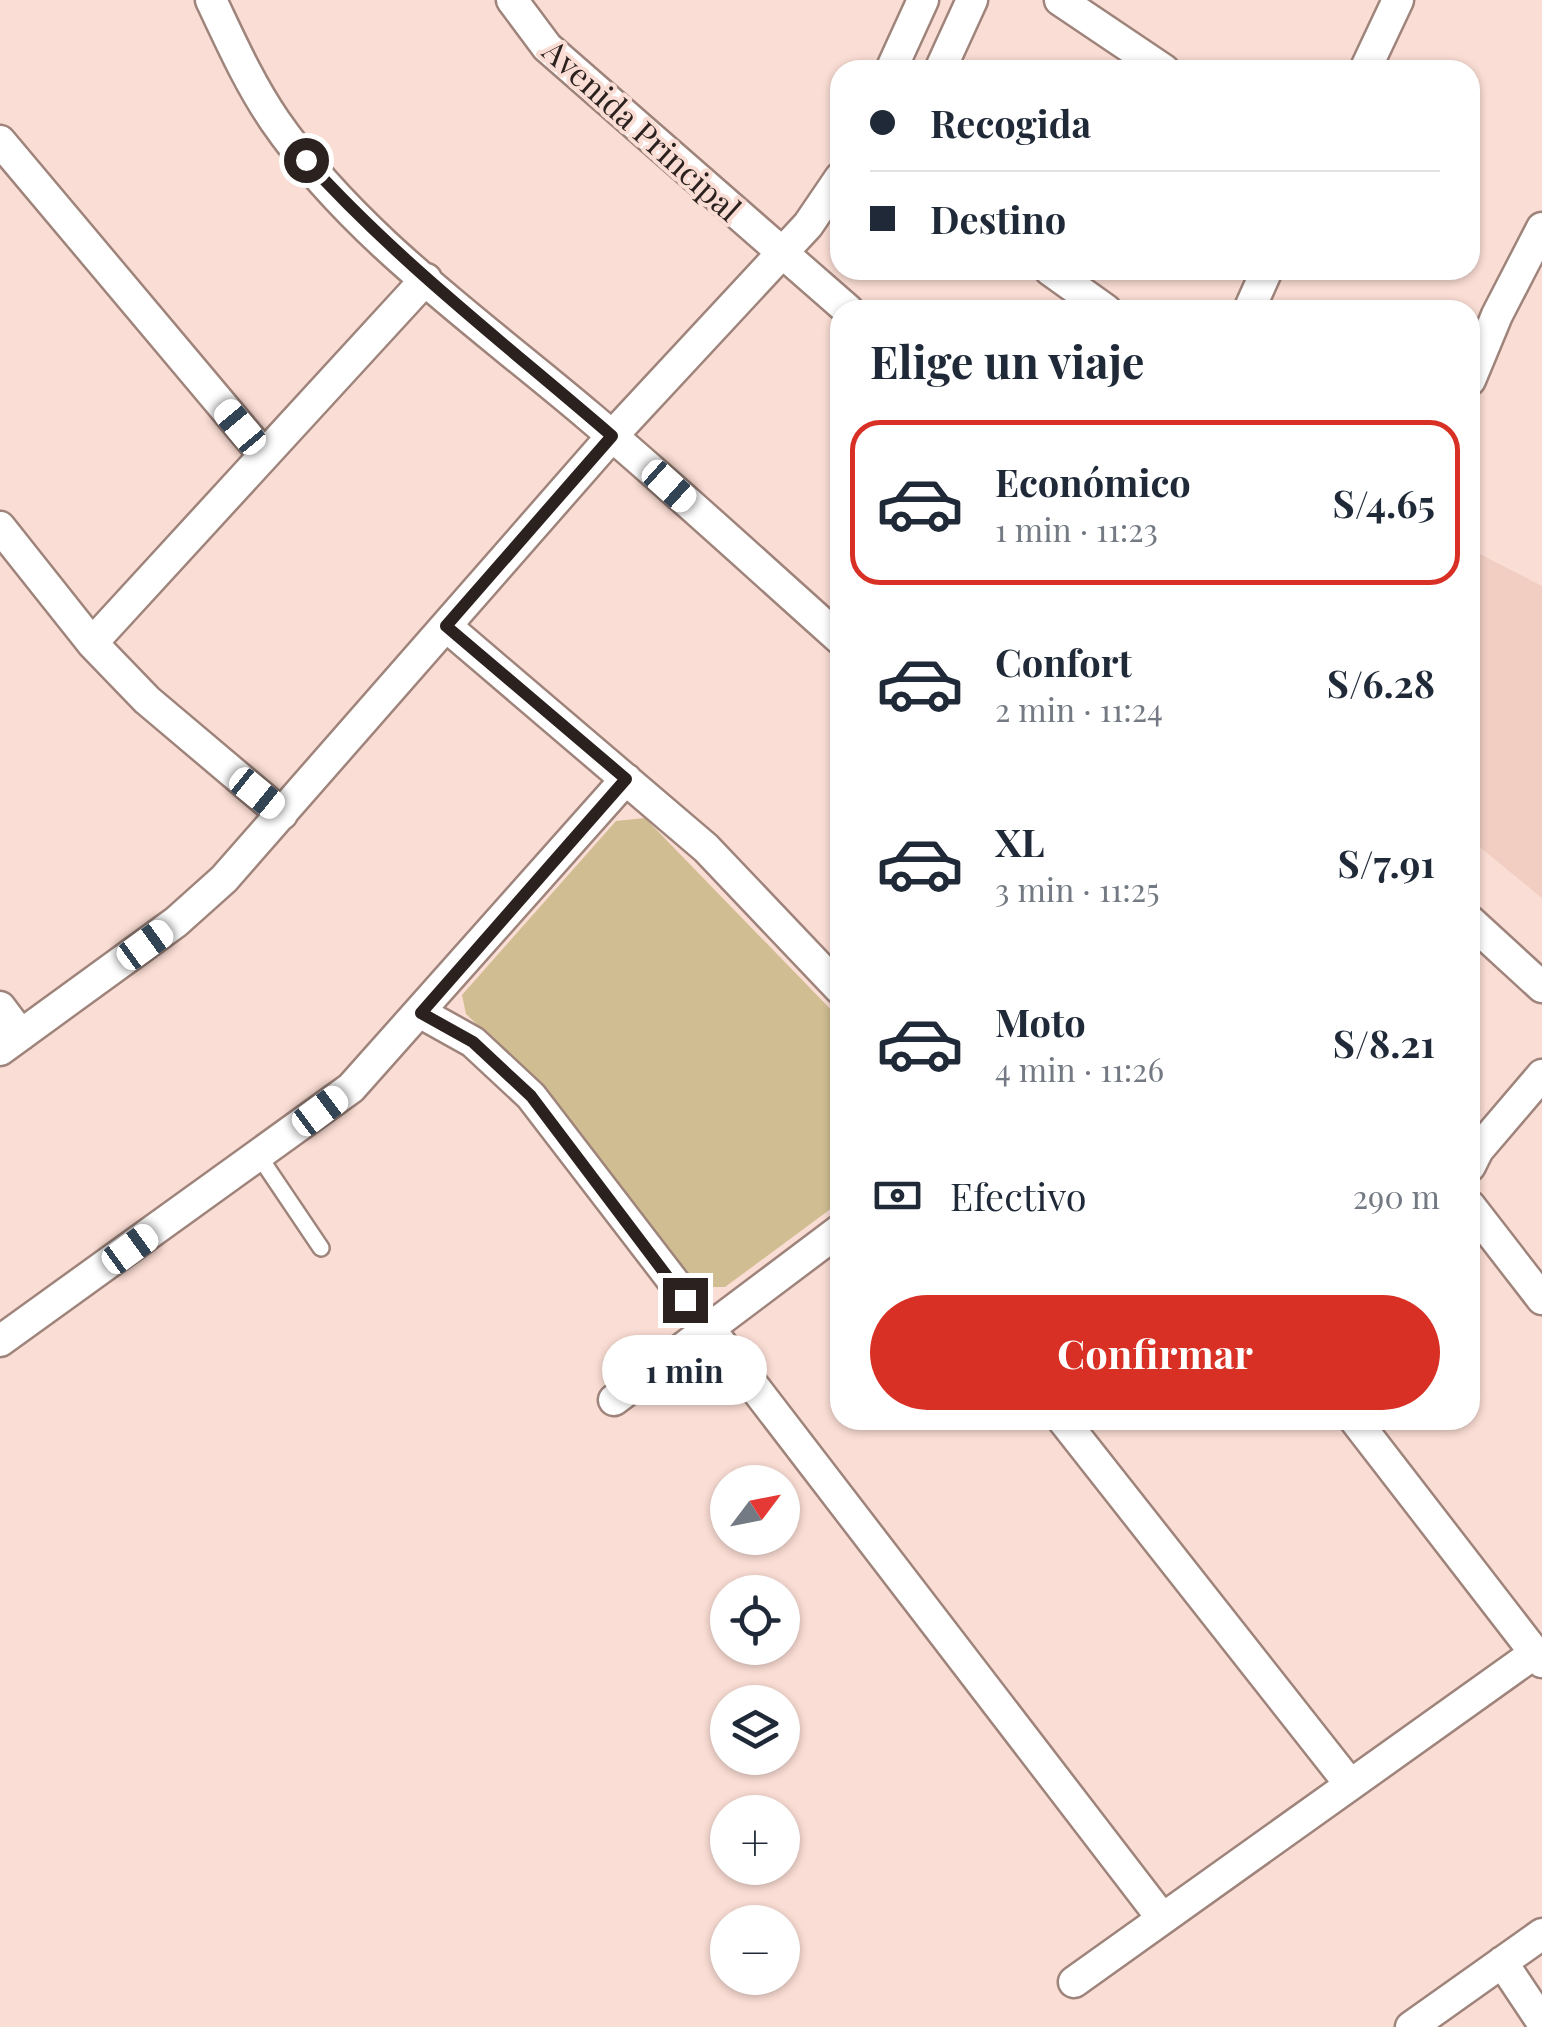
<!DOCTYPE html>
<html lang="es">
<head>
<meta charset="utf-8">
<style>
	:root { --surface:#fff; --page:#f6f6f7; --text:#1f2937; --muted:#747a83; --line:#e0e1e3; --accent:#d93025 }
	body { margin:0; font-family:"Playfair Display",serif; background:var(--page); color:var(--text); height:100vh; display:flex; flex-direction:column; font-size:38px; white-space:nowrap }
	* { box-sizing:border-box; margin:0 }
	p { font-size:32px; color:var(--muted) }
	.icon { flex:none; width:55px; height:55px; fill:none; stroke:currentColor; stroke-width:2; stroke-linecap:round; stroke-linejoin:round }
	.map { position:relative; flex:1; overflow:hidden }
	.drawer { position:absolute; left:830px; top:300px; width:650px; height:1130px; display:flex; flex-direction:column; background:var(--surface); border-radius:30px; box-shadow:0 2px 8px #0004 }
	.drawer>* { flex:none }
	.guide { position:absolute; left:830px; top:60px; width:650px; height:220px; border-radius:30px; box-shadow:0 2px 8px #0004; display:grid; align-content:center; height:220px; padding:0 40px; background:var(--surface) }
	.needle { width:65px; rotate:58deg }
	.fabs { position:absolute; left:710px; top:1465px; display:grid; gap:20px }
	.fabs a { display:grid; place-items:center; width:90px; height:90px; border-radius:50%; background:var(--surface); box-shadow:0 2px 8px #0004; font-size:50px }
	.end { position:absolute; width:45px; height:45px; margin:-22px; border:12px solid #2b211e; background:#fff; box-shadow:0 0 0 5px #fff }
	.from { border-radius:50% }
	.bubble { position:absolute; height:70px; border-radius:35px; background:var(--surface); box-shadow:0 2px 8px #0004; font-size:32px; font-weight:700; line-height:70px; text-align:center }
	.car { position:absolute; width:30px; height:60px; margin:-30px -15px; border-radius:12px; box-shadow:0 0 8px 2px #0007; background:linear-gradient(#fff 24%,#345 0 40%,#fff 0 76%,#345 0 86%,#fff 0) }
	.guide b { display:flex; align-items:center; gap:35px; height:95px; font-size:38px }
	.guide b+b { border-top:2px solid var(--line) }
	.guide i { width:25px; height:25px; background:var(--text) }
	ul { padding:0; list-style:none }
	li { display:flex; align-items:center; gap:30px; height:165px; margin:0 20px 15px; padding:0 20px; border:5px solid transparent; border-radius:30px }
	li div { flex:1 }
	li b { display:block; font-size:38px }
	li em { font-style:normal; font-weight:700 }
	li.on { border-color:var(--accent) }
	li>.icon { width:90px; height:90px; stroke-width:1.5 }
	h2 { padding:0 40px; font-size:45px; line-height:120px }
	.pay { display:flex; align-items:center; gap:25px; height:110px; padding:0 40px; font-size:38px }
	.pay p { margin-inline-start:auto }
	.cta { display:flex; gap:20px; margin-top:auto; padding:20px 40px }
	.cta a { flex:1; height:115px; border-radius:60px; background:var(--accent); color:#fff; font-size:40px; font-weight:700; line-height:115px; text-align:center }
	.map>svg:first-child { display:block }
</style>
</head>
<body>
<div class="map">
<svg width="1542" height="2027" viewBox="0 0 1542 2027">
	<rect width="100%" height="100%" fill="#faddd4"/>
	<!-- built -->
	<path fill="#f2cec2" d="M1470 549 1542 586V898L1470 839Z"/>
	<!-- green -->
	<path fill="#d0bd91" d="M645 818 840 1019V1202L725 1287H693L541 1085 466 1014 462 995 616 821Z"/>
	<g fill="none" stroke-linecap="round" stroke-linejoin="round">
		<!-- service casing -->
		<g stroke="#9e847b" stroke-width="20">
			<path id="service" d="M259 1156 321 1248"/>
		</g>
		<!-- minor casing -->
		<g stroke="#9e847b" stroke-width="35">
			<path id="minor" d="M211 0C231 42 249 83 275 121 356 238 482 325 590 417 675 489 757 565 840 639
				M512 0 547 47 848 310
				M1060 0 1164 70
				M891 70 923 0
				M940 70 972 0
				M1365 70 1398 0
				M0 141 264 455
				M1050 270 1106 310
				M1249 310 1267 270
				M1470 380 1497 315 1542 228
				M0 527 92 643 147 700 282 814
				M446 626 706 848 840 989
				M92 643 426 279
				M1470 921 1542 987
				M0 1007 21 1035
				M421 1013 473 1042 531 1096 1162 1918
				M0 1050 176 922 224 879 612 436 808 225 840 178
				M1470 1166 1478 1150 1542 1075
				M1470 1206 1542 1299
				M0 1341 351 1088 626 779
				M614 1400 840 1230
				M1063 1420 1349 1783
				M1355 1420 1542 1662
				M1502 1962 1542 2022
				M1074 1982 1535 1653
				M1411 2027 1542 1934"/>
		</g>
		<!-- service -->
		<use href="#service" stroke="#fff" stroke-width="15"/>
		<!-- minor -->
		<use href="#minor" stroke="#fff" stroke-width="30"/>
	</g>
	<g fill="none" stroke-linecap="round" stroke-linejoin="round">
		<!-- route -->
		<path stroke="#2b211e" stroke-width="12" d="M306 160C399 263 508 346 612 436L446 626 626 779 421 1013 473 1042 531 1096 685 1300"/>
	</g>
	<g text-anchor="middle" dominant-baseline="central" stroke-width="8" stroke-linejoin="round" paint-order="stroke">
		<!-- street labels -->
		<g font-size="32" fill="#2b211e" stroke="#faddd4">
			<text transform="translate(643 129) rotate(42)">Avenida Principal</text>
		</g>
	</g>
</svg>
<div class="fabs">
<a><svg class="needle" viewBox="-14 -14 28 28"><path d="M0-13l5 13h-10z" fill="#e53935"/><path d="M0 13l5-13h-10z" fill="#747a83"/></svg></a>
<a><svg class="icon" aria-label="locate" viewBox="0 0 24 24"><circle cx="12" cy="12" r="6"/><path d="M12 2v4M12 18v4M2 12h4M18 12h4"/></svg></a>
<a><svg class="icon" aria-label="layers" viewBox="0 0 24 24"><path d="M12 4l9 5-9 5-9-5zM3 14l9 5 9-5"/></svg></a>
<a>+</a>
<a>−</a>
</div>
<i class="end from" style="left:306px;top:160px"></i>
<i class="end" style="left:685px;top:1300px"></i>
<div class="bubble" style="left:602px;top:1335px;width:165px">1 min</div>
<i class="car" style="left:240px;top:427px;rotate:320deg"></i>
<i class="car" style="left:669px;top:486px;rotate:132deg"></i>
<i class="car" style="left:257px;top:793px;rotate:129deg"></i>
<i class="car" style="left:145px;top:945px;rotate:54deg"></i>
<i class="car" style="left:320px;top:1111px;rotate:53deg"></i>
<i class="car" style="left:130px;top:1249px;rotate:54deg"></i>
<div class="guide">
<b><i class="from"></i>Recogida</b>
<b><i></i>Destino</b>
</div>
<section class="drawer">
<h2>Elige un viaje</h2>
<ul>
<li class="on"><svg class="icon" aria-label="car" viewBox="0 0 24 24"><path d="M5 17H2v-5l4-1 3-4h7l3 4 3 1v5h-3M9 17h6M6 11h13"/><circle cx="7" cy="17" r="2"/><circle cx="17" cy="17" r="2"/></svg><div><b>Económico</b><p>1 min · 11:23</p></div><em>S/4.65</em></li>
<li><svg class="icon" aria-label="car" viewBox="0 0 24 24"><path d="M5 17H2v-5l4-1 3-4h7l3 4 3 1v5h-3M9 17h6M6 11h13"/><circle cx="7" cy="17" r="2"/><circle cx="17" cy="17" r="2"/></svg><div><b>Confort</b><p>2 min · 11:24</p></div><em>S/6.28</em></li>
<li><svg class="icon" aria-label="car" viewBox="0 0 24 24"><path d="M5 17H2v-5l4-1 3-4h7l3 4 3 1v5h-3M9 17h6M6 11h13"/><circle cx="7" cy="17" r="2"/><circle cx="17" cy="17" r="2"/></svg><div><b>XL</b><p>3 min · 11:25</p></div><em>S/7.91</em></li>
<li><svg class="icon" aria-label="car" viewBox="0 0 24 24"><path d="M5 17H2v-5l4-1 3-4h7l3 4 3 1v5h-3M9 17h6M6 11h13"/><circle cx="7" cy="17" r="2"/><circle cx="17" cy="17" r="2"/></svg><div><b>Moto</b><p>4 min · 11:26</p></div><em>S/8.21</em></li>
</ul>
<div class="pay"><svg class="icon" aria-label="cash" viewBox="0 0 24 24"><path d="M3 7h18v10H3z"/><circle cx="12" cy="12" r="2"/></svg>Efectivo<p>290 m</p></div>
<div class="cta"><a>Confirmar</a></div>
</section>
</div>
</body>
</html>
